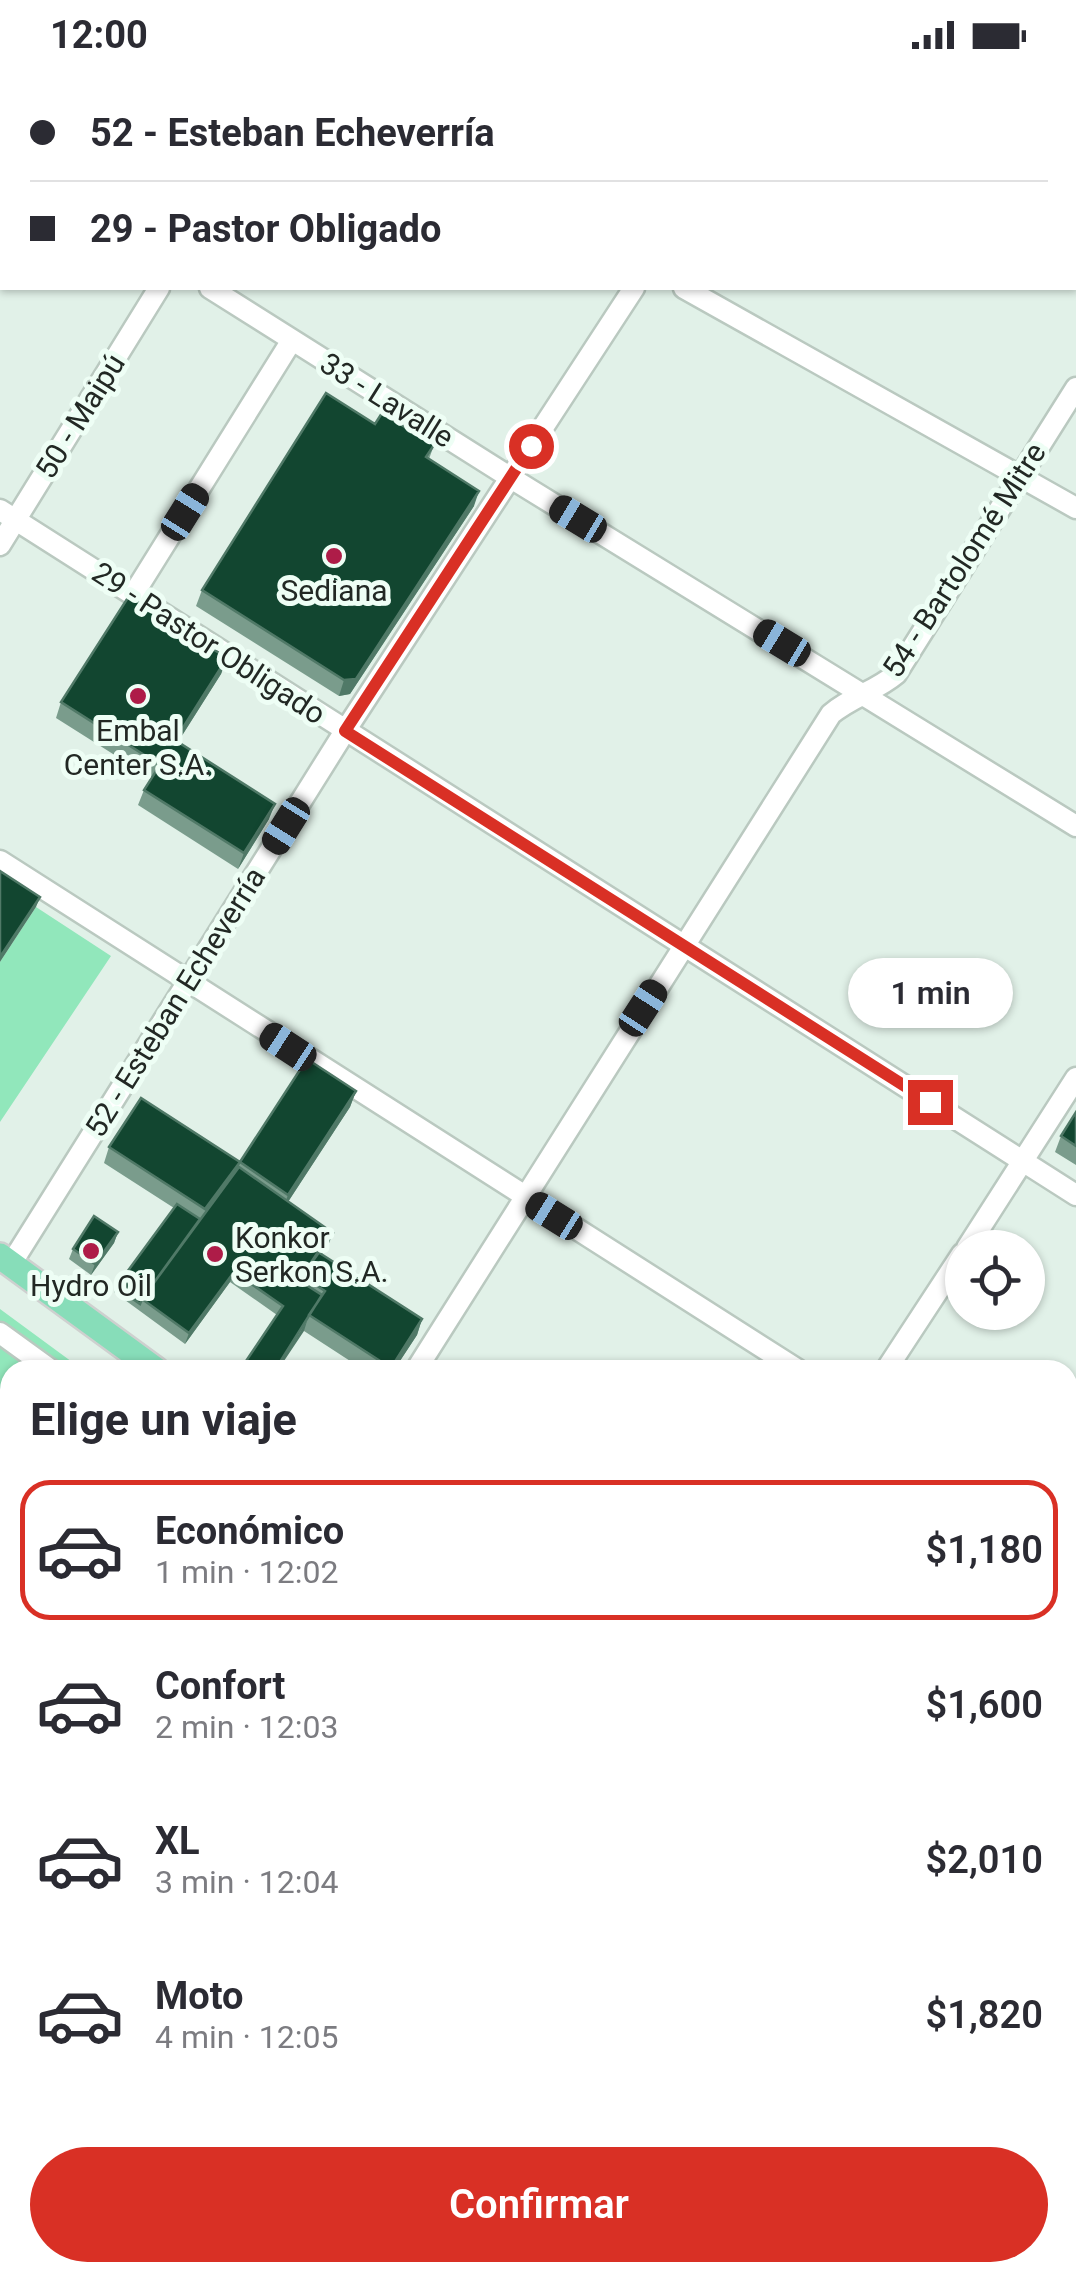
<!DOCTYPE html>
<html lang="es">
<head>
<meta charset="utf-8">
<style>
	:root { --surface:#fff; --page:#f7f7f7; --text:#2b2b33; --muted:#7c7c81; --line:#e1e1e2; --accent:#d93025 }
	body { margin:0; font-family:Roboto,sans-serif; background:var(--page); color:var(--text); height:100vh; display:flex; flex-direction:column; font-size:38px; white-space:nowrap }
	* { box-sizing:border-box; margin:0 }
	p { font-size:32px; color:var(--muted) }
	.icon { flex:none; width:55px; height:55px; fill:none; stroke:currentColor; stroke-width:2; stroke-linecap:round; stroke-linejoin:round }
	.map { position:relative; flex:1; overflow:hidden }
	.panel { position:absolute; left:0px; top:1290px; width:1078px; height:922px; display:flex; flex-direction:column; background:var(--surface); border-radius:30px 30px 0 0; box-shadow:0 2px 8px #0004 }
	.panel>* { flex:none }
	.hud { position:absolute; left:0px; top:0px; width:1078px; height:220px; box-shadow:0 2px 8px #0004; display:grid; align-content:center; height:220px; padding:0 30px; background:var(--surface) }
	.fabs { position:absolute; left:945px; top:1160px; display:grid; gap:20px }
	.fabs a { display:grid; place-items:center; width:100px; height:100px; border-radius:50%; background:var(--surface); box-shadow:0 2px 8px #0004; font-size:50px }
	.end { position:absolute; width:45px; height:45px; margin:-22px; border:12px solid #d93025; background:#fff; box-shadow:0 0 0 5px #fff }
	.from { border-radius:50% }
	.bubble { position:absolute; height:70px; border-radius:35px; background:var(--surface); box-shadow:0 2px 8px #0004; font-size:32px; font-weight:600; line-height:70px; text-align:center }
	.car { position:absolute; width:30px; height:60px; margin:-30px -15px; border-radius:12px; box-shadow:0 0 8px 2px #0007; background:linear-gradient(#222 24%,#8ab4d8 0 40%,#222 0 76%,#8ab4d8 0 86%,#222 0) }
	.hud b { display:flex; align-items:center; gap:35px; height:95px; font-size:38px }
	.hud b+b { border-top:2px solid var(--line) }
	.hud i { width:25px; height:25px; background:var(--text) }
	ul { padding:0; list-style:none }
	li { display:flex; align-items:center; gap:30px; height:140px; margin:0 20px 15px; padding:0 10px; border:5px solid transparent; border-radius:30px }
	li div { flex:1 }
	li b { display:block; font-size:38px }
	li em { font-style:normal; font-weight:600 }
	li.active { border-color:var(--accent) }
	li>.icon { width:90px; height:90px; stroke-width:1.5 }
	h2 { padding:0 30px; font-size:45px; line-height:120px }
	.action { display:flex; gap:20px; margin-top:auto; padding:20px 30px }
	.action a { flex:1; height:115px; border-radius:60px; background:var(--accent); color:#fff; font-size:40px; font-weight:600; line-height:115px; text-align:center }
	.status { display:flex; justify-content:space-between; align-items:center; height:70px; padding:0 50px; background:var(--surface); direction:ltr }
	.status svg { height:28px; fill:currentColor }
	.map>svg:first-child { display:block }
</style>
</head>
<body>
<div class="status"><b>12:00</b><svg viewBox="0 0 49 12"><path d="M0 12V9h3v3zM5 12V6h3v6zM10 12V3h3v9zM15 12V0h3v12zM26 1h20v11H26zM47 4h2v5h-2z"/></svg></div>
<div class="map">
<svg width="1076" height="2211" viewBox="0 0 1076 2211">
	<rect width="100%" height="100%" fill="#e1f1e8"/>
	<!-- green -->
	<path fill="#91e7bb" d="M36 837 111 886 0 1052V892Z
		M0 1239 83 1300H10V2202H1068V2015L1076 2022V2211H0Z"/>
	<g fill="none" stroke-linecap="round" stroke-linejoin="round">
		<!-- minor casing -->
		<g stroke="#bac9c0" stroke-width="25">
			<path id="minor" d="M328 0 332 2
				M797 0 801 2
				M294 2 296 0
				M769 2 771 0
				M0 87 2 88
				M1075 171H1076
				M210 218 511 408 1076 756
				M684 218 1076 438
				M0 440 1076 1125
				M0 475 159 218
				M133 525 292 270
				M0 791 798 1300
				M967 1178 1076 1008
				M11 1194 345 661 634 218
				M0 1263 51 1300
				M416 1300 831 644C851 627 876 621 896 604L1076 318
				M886 1300 962 1184
				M1068 1472 1076 1477
				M0 1516 10 1505
				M1068 1755 1076 1741
				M0 1849 10 1858
				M65 2202 66 2211"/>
		</g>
		<!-- major casing -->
		<g stroke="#ced0cf" stroke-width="30">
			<path id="major" d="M0 1186 156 1300
				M1068 1957 1076 1963"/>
		</g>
		<!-- path -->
		<path stroke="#929e97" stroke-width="4" stroke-dasharray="2.5 8" stroke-linecap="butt" d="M0 1887 7 1875
			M1068 2077 1076 2084
			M206 2202 213 2211
			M640 2202V2211
			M255 2211 261 2202
			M342 2211 349 2202
			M467 2211 471 2202
			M557 2211 564 2202"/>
		<!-- minor -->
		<use href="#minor" stroke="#fff" stroke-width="20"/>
		<!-- major -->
		<use href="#major" stroke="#87ddb9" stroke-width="25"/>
	</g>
	<!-- wall -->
	<path fill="#7a9c8c" d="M375 354 434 375 429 389 474 436 350 624 339 626 196 536 202 520Z
		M227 588 221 604 178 672 269 749 238 799 138 735 144 720 151 708 56 648 61 632Z
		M356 1021 350 1037 288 1132 333 1163 329 1173 322 1184 422 1249 417 1265 394 1300H364L304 1261 277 1245 230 1212 185 1274 114 1222 116 1217 174 1138 104 1093 109 1077 240 1092Z
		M1076 1042V1095L1055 1082 1061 1066Z
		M118 1162 114 1173 91 1205 69 1189 73 1179Z
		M1076 1785V1925L1068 1918V1799Z
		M884 2202H984L979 2211H894Z"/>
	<!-- shaded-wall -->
	<path fill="#507967" d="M479 421 474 436 350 624 339 626 344 610Z
		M227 588 221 604 169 686 175 670Z
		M275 734 269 749 238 799 244 783Z
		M40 827 36 837 0 892V887Z
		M356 1021 350 1037 282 1141 288 1125Z
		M118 1162 114 1173 91 1205 95 1194Z
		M333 1163 329 1173 305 1208 303 1206Z
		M234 1202 230 1212 185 1274 189 1263Z
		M422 1249 417 1265 394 1300H390Z
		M307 1251 304 1261 278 1300H275Z
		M977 2202H984L979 2211H970Z"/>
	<!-- building -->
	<path fill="#124630" stroke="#507967" stroke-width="2.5" d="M326 323 375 354 382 343 434 375 426 387 479 421 356 609 344 610 202 520Z
		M129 526 227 588 175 670 275 734 244 783 144 720 160 695 61 632Z
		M0 801 40 827 0 887Z
		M307 989 356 1021 288 1125 240 1092 205 1139 109 1077 141 1028 240 1092Z
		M1076 1042V1076L1061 1066Z
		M239 1097 333 1163 302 1206 300 1211 322 1225 275 1300H240L283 1236 234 1202 189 1263 142 1229Z
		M177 1134 200 1149 142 1229 140 1234 116 1217Z
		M94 1146 118 1162 95 1194 73 1179Z
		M318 1182 422 1249 391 1298 309 1245 325 1221 302 1206Z
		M1068 1569 1076 1574V1700L1068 1714Z
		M1076 1785V1911L1068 1905V1799Z
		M1068 1990 1075 1995 1068 2006Z
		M916 2202H977L970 2211H927Z
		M165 2204 191 2205V2211H164Z"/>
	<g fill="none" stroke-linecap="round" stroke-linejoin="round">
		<!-- route -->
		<path stroke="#d93025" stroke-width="12" d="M531 376 345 661 930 1032"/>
	</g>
	<!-- markers -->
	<g fill="#ae1c48" stroke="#eefef5" stroke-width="4">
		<circle cx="334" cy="486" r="10"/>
		<circle cx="138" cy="626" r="10"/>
		<circle cx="91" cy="1181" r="10"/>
		<circle cx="215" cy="1184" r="10"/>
	</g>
	<g text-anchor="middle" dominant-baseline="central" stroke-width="10" stroke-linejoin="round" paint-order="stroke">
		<!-- street labels -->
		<g font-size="30" fill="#222824" stroke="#eefef5">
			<text transform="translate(387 330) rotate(32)">33 - Lavalle</text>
			<text transform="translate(80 346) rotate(-58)">50 - Maipú</text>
			<text transform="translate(964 490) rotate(-57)">54 - Bartolomé Mitre</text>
			<text transform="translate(209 573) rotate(33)">29 - Pastor Obligado</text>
			<text transform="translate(175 932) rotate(-58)">52 - Esteban Echeverría</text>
		</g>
		<!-- poi labels -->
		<g font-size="30" fill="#222824" stroke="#eefef5">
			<text x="334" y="520">Sediana</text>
			<text x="138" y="660">Embal<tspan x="138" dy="34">Center S.A.</tspan></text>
			<text x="235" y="1167" text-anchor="start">Konkor<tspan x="235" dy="34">Serkon S.A.</tspan></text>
			<text x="91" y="1215">Hydro Oil</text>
		</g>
	</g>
</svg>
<div class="fabs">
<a><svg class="icon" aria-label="locate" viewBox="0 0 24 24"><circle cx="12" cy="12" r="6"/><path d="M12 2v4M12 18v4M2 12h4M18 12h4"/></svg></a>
</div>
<i class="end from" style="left:531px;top:376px"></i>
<i class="end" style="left:930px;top:1032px"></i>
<div class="bubble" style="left:848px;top:888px;width:165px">1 min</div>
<i class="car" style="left:185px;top:442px;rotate:32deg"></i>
<i class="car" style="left:578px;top:449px;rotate:301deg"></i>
<i class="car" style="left:782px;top:573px;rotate:301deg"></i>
<i class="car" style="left:286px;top:756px;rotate:212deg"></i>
<i class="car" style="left:643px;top:938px;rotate:33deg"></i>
<i class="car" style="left:288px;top:977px;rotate:303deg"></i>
<i class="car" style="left:554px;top:1146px;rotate:302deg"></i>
<div class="hud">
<b><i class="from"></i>52 - Esteban Echeverría</b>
<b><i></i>29 - Pastor Obligado</b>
</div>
<section class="panel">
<h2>Elige un viaje</h2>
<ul>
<li class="active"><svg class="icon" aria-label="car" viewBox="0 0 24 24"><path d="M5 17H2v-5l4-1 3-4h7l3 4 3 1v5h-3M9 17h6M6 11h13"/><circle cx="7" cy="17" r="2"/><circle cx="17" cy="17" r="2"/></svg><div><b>Económico</b><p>1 min · 12:02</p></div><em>$1,180</em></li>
<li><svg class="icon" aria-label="car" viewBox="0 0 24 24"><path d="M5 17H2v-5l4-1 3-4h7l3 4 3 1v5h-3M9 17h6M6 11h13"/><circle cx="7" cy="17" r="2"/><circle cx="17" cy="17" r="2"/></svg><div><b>Confort</b><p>2 min · 12:03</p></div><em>$1,600</em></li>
<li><svg class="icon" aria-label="car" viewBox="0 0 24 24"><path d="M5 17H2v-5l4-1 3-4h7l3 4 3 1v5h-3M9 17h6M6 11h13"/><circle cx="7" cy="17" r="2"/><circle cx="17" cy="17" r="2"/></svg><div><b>XL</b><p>3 min · 12:04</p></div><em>$2,010</em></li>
<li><svg class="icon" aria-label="car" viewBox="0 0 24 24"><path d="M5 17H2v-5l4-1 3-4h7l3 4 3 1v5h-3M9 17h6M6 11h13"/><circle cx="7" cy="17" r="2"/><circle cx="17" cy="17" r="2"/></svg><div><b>Moto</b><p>4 min · 12:05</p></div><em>$1,820</em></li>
</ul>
<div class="action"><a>Confirmar</a></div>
</section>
</div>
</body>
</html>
